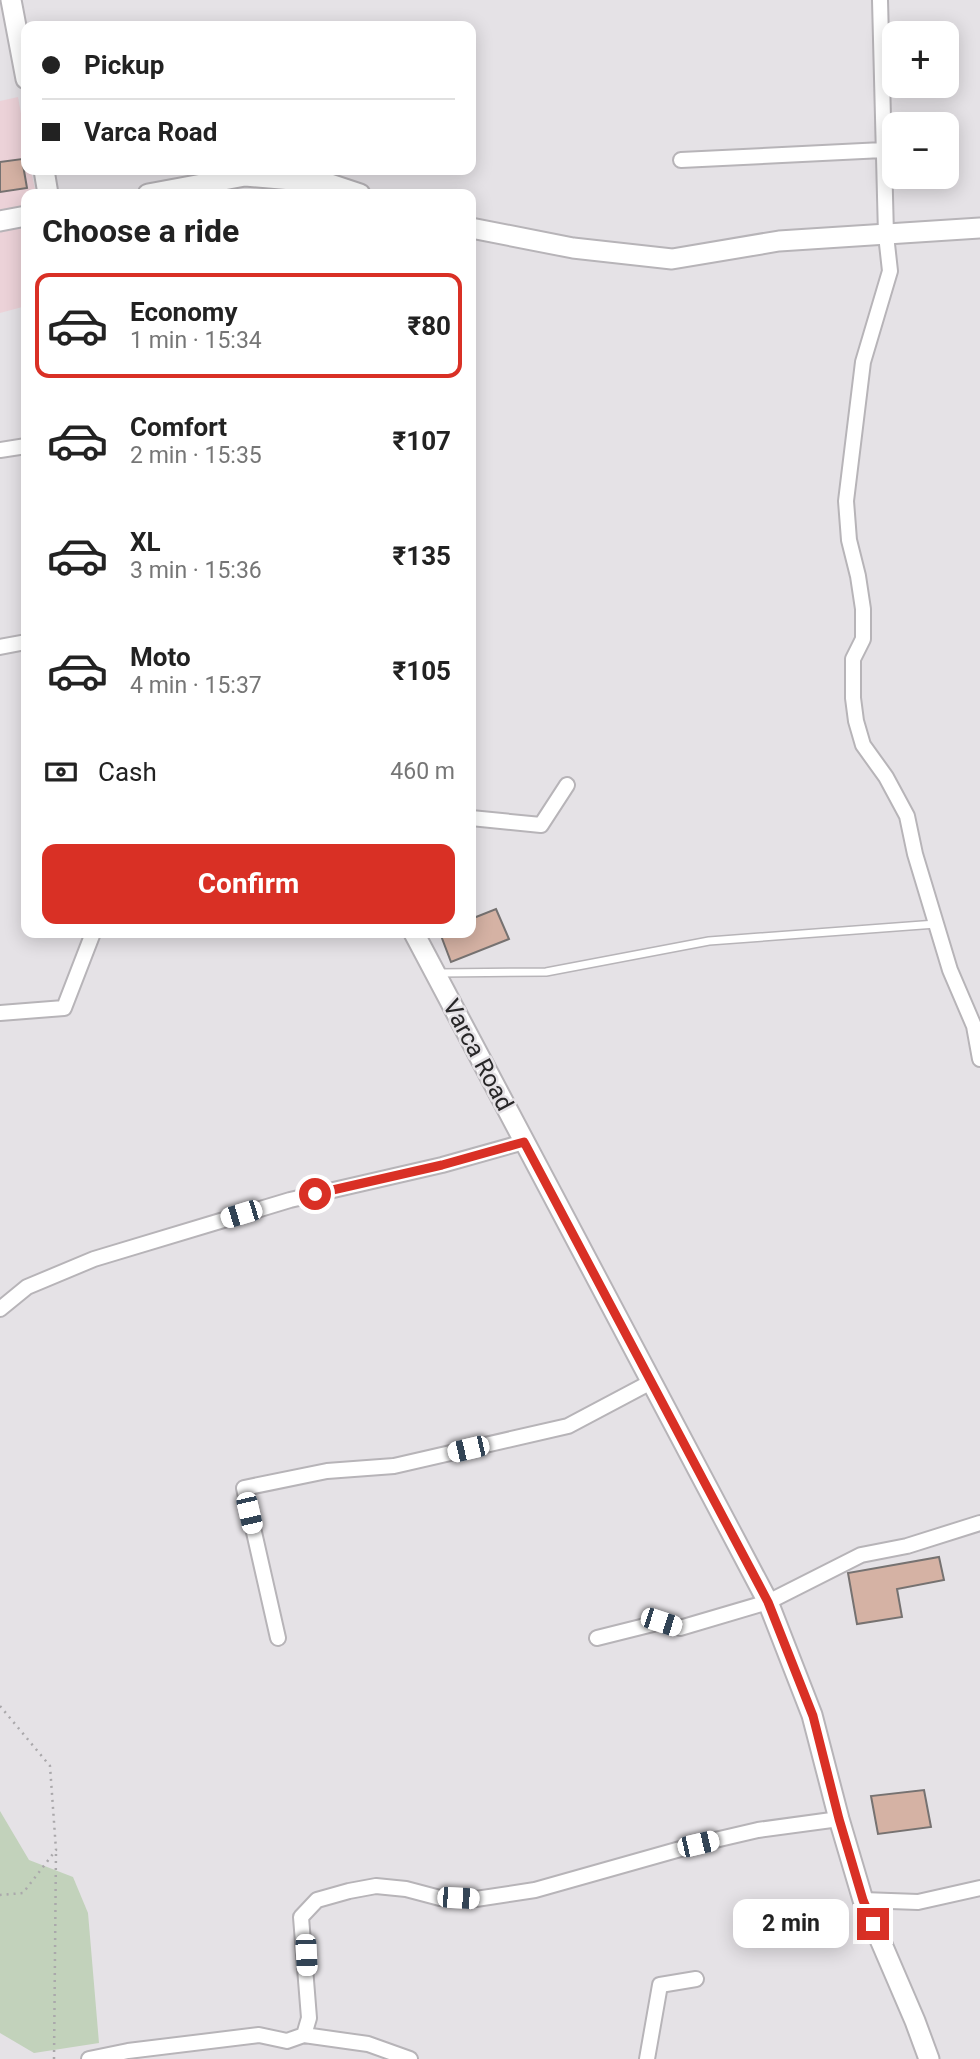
<!DOCTYPE html>
<html lang="en">
<head>
<meta charset="utf-8">
<style>
	:root { --surface:#fff; --page:#f6f6f6; --text:#222; --muted:#767676; --line:#e0e0e0; --accent:#d93025 }
	body { margin:0; font-family:Roboto,sans-serif; background:var(--page); color:var(--text); height:100vh; display:flex; flex-direction:column; font-size:26px; white-space:nowrap }
	* { box-sizing:border-box; margin:0 }
	p { font-size:23px; color:var(--muted) }
	.icon { flex:none; width:38px; height:38px; fill:none; stroke:currentColor; stroke-width:2; stroke-linecap:round; stroke-linejoin:round }
	.map { position:relative; flex:1; overflow:hidden }
	.side { position:absolute; left:21px; top:189px; width:455px; height:749px; display:flex; flex-direction:column; background:var(--surface); border-radius:14px; box-shadow:0 4px 18px #0003 }
	.side>* { flex:none }
	.hud { position:absolute; left:21px; top:21px; width:455px; height:154px; border-radius:14px; box-shadow:0 4px 18px #0003; display:grid; align-content:center; height:154px; padding:0 21px; background:var(--surface) }
	.buttons { position:absolute; left:882px; top:21px; display:grid; gap:14px }
	.buttons a { display:grid; place-items:center; width:77px; height:77px; border-radius:14px; background:var(--surface); box-shadow:0 4px 18px #0003; font-size:35px }
	.end { position:absolute; width:32px; height:32px; margin:-16px; border:9px solid #d93025; background:#fff; box-shadow:0 0 0 4px #fff }
	.from { border-radius:50% }
	.bubble { position:absolute; height:49px; border-radius:14px; background:var(--surface); box-shadow:0 4px 18px #0003; font-size:23px; font-weight:700; line-height:49px; text-align:center }
	.car { position:absolute; width:21px; height:42px; margin:-21px -10px; border-radius:9px; box-shadow:0 0 5px 2px #0007; background:linear-gradient(#fff 24%,#345 0 40%,#fff 0 76%,#345 0 86%,#fff 0) }
	.hud b { display:flex; align-items:center; gap:24px; height:66px; font-size:26px }
	.hud b+b { border-top:2px solid var(--line) }
	.hud i { width:18px; height:18px; background:var(--text) }
	ul { padding:0; list-style:none }
	li { display:flex; align-items:center; gap:21px; height:105px; margin:0 14px 10px; padding:0 7px; border:4px solid transparent; border-radius:14px }
	li div { flex:1 }
	li b { display:block; font-size:26px }
	li em { font-style:normal; font-weight:700 }
	li.selected { border-color:var(--accent) }
	li>.icon { width:63px; height:63px; stroke-width:1.5 }
	h2 { padding:0 21px; font-size:32px; line-height:84px }
	.pay { display:flex; align-items:center; gap:18px; height:77px; padding:0 21px; font-size:26px }
	.pay p { margin-inline-start:auto }
	.primary-button { display:flex; gap:14px; margin-top:auto; padding:14px 21px }
	.primary-button a { flex:1; height:80px; border-radius:14px; background:var(--accent); color:#fff; font-size:28px; font-weight:700; line-height:80px; text-align:center }
	.map>svg:first-child { display:block }
</style>
</head>
<body>
<div class="map">
<svg width="980" height="2059" viewBox="0 0 980 2059">
	<rect width="100%" height="100%" fill="#e5e2e6"/>
	<!-- commercial -->
	<path fill="#ecd2d8" d="M18 97 26 141V170H31L36 194H26V306L0 313V101Z"/>
	<!-- green -->
	<path fill="#c2d2bb" d="M0 1811 29 1860 73 1877 88 1913 99 2043 34 2053 0 2033Z"/>
	<!-- building -->
	<path fill="#d5b2a4" stroke="#767271" stroke-width="2" d="M22 159 27 188 0 192V162Z
		M496 909 509 939 451 962 440 933H471V919Z
		M939 1557 944 1580 897 1589 902 1617 857 1624 848 1573Z
		M924 1790 931 1827 878 1834 871 1796Z"/>
	<g fill="none" stroke-linecap="round" stroke-linejoin="round">
		<!-- lane casing -->
		<g stroke="#b7b4b8" stroke-width="10">
			<path id="lane" d="M440 973 546 972 709 941 936 924"/>
		</g>
		<!-- street casing -->
		<g stroke="#b7b4b8" stroke-width="18">
			<path id="street" d="M880 0 886 235 890 271 863 362 846 501 849 540 858 576 863 609V639L853 659V698L856 721 863 745 886 777 907 816 915 854 950 970 974 1026 980 1059
				M681 160 883 150
				M0 450 26 446
				M0 647 26 642
				M471 818 541 825 567 785
				M0 1013 64 1008 93 933
				M0 1309 27 1287 94 1259 290 1200 442 1165 524 1142
				M278 1638 244 1488 327 1471 394 1466 568 1426 651 1382
				M597 1638 661 1622 680 1628 768 1602 861 1555 907 1546 980 1523
				M863 1900 918 1902 980 1888
				M304 2035 368 2044 410 2059
				M89 2059 128 2051 259 2035 287 2041 304 2035 309 2018 301 1917 317 1900 349 1891 376 1886 406 1889 440 1898 476 1899 535 1890 698 1844 758 1830 839 1819
				M647 2059 660 1985 696 1979"/>
		</g>
		<!-- secondary casing -->
		<g stroke="#b7b4b8" stroke-width="23">
			<path id="secondary" d="M11 0 26 79
				M44 170 48 194
				M148 194 245 176 327 183 360 194
				M0 221 26 216
				M471 228 573 248 672 259 779 241 980 228
				M414 933 768 1602 812 1715 839 1819 863 1900 915 2021 929 2059"/>
		</g>
		<!-- path -->
		<path stroke="#aaa8ab" stroke-width="2.5" stroke-dasharray="2 5" stroke-linecap="butt" d="M0 1706 50 1766 56 1850 23 1893 0 1895
			M54 2059 56 1850"/>
		<!-- lane -->
		<use href="#lane" stroke="#fff" stroke-width="7"/>
		<!-- street -->
		<use href="#street" stroke="#fff" stroke-width="14"/>
		<!-- secondary -->
		<use href="#secondary" stroke="#fff" stroke-width="19"/>
	</g>
	<g fill="none" stroke-linecap="round" stroke-linejoin="round">
		<!-- route -->
		<path stroke="#d93025" stroke-width="9" d="M315 1194 442 1165 524 1142 768 1602 813 1716 839 1819 863 1900 873 1924"/>
	</g>
	<g text-anchor="middle" dominant-baseline="central" stroke-width="5" stroke-linejoin="round" paint-order="stroke">
		<!-- street labels -->
		<g font-size="24" fill="#282728" stroke="#e5e2e6">
			<text transform="translate(478 1055) rotate(62)">Varca Road</text>
		</g>
	</g>
</svg>
<div class="buttons">
<a>+</a>
<a>−</a>
</div>
<i class="end from" style="left:315px;top:1194px"></i>
<i class="end" style="left:873px;top:1924px"></i>
<div class="bubble" style="left:733px;top:1899px;width:116px">2 min</div>
<i class="car" style="left:241px;top:1214px;rotate:253deg"></i>
<i class="car" style="left:468px;top:1449px;rotate:257deg"></i>
<i class="car" style="left:249px;top:1513px;rotate:167deg"></i>
<i class="car" style="left:661px;top:1622px;rotate:108deg"></i>
<i class="car" style="left:698px;top:1844px;rotate:77deg"></i>
<i class="car" style="left:458px;top:1898px;rotate:93deg"></i>
<i class="car" style="left:306px;top:1955px;rotate:177deg"></i>
<div class="hud">
<b><i class="from"></i>Pickup</b>
<b><i></i>Varca Road</b>
</div>
<section class="side">
<h2>Choose a ride</h2>
<ul>
<li class="selected"><svg class="icon" aria-label="car" viewBox="0 0 24 24"><path d="M5 17H2v-5l4-1 3-4h7l3 4 3 1v5h-3M9 17h6M6 11h13"/><circle cx="7" cy="17" r="2"/><circle cx="17" cy="17" r="2"/></svg><div><b>Economy</b><p>1 min · 15:34</p></div><em>₹80</em></li>
<li><svg class="icon" aria-label="car" viewBox="0 0 24 24"><path d="M5 17H2v-5l4-1 3-4h7l3 4 3 1v5h-3M9 17h6M6 11h13"/><circle cx="7" cy="17" r="2"/><circle cx="17" cy="17" r="2"/></svg><div><b>Comfort</b><p>2 min · 15:35</p></div><em>₹107</em></li>
<li><svg class="icon" aria-label="car" viewBox="0 0 24 24"><path d="M5 17H2v-5l4-1 3-4h7l3 4 3 1v5h-3M9 17h6M6 11h13"/><circle cx="7" cy="17" r="2"/><circle cx="17" cy="17" r="2"/></svg><div><b>XL</b><p>3 min · 15:36</p></div><em>₹135</em></li>
<li><svg class="icon" aria-label="car" viewBox="0 0 24 24"><path d="M5 17H2v-5l4-1 3-4h7l3 4 3 1v5h-3M9 17h6M6 11h13"/><circle cx="7" cy="17" r="2"/><circle cx="17" cy="17" r="2"/></svg><div><b>Moto</b><p>4 min · 15:37</p></div><em>₹105</em></li>
</ul>
<div class="pay"><svg class="icon" aria-label="cash" viewBox="0 0 24 24"><path d="M3 7h18v10H3z"/><circle cx="12" cy="12" r="2"/></svg>Cash<p>460 m</p></div>
<div class="primary-button"><a>Confirm</a></div>
</section>
</div>
</body>
</html>
